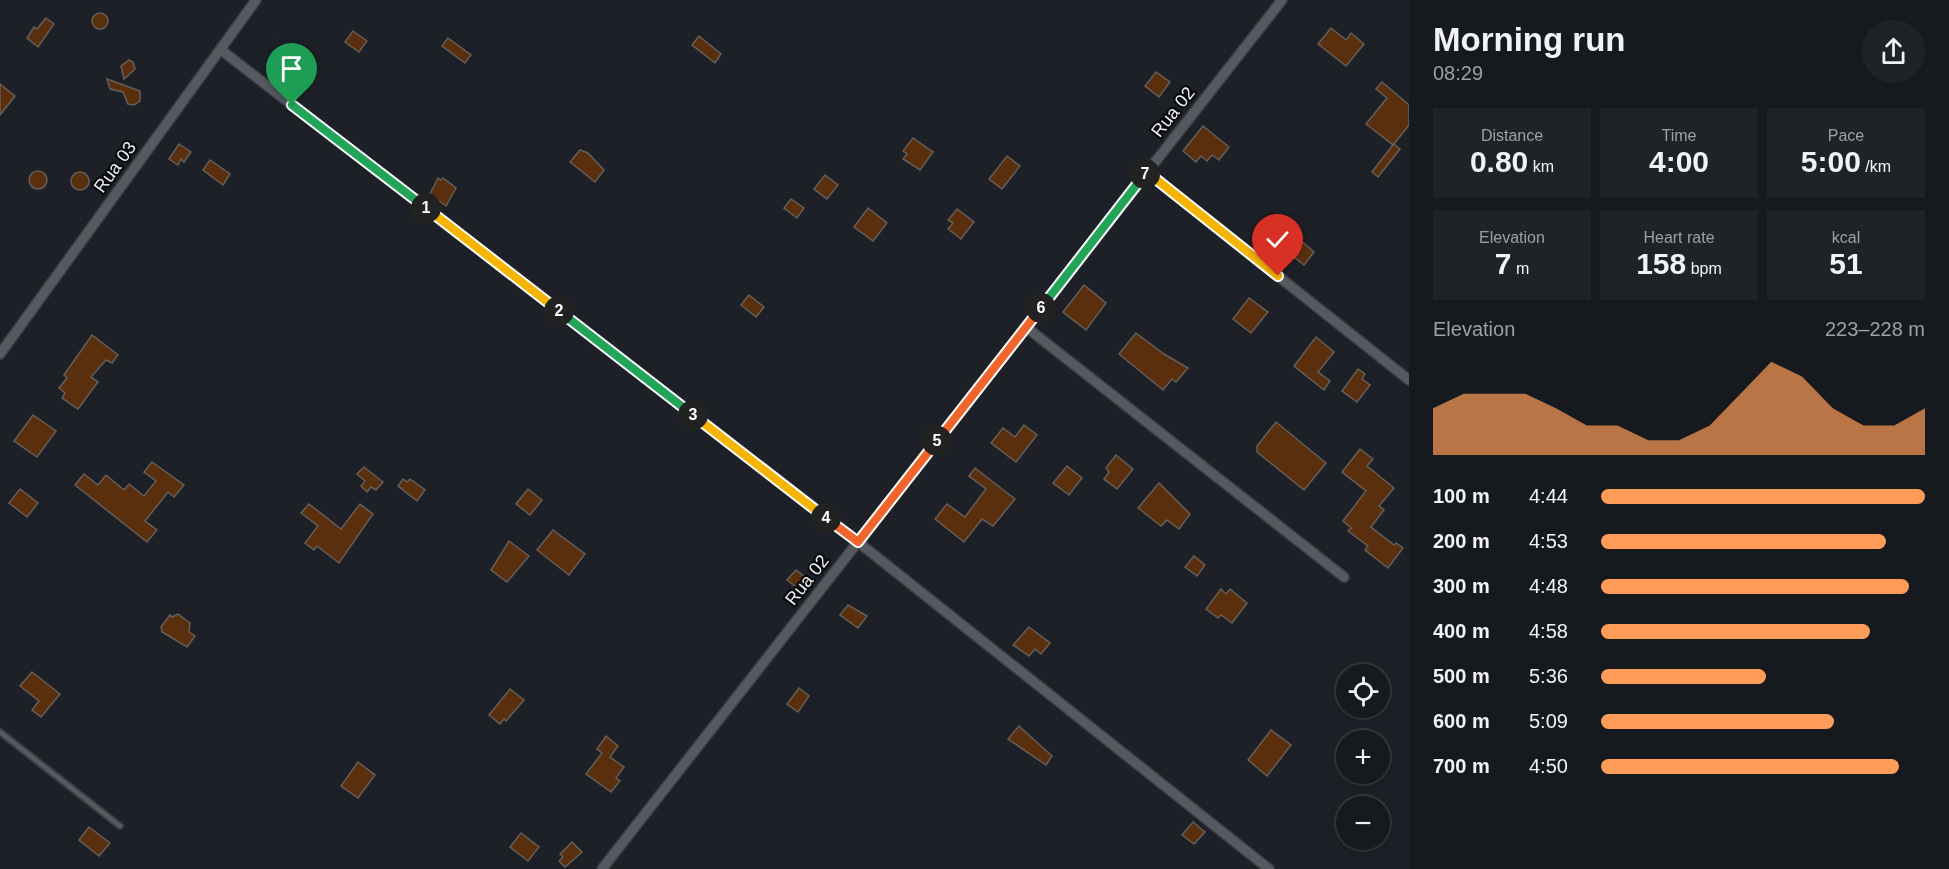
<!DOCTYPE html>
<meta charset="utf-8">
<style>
:root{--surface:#16191d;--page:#1f2226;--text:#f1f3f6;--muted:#9ea0a4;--line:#35383b;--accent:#fe9c58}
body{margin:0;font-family:Arial,sans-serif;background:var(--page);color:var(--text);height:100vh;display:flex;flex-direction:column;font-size:22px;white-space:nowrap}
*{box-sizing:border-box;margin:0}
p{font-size:20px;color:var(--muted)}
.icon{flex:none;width:33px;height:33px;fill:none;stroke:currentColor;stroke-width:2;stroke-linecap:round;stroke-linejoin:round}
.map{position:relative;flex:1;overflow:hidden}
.sheet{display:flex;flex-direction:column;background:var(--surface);width:540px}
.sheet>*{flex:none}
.fabs{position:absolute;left:1336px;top:664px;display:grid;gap:12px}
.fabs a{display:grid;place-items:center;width:54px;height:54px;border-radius:50%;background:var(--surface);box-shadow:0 3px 9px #0003,0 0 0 2px var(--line);font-size:30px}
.pin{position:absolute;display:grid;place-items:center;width:51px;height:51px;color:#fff;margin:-62px -26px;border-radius:50% 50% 50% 0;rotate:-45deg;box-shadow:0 0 6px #0007}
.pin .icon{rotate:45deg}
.km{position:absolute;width:30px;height:30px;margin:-15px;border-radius:50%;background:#222;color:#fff;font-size:16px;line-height:30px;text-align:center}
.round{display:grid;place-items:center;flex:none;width:63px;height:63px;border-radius:32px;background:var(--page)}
.summary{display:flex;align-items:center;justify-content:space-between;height:102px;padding:0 24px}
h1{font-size:33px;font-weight:700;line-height:45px}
.stats{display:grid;grid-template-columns:repeat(3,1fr);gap:9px;height:102px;padding:6px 24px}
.stats div{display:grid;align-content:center;border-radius:0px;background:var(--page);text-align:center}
.stats b{font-size:30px;font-weight:700}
.stats small{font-size:16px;font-weight:400}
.stats p{font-size:16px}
.chart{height:168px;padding:12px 24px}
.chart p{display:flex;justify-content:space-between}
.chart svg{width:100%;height:108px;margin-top:6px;fill:var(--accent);opacity:.7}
ul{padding:0 24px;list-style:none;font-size:20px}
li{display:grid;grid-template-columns:96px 72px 1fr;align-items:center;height:45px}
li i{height:15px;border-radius:8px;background:var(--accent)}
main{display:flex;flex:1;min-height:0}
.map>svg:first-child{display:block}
</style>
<main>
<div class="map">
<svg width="1409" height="869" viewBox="0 0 1409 869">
<rect width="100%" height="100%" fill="#1d2127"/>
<!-- building -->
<g fill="#5a2f0e" stroke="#655e59" stroke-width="1.5">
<circle cx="100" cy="21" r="8"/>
<polygon points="46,18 54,24 38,47 27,38 34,27 37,29"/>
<polygon points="1331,28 1346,40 1351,33 1364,44 1346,66 1318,44"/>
<polygon points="353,31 367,41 359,52 345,42"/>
<polygon points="699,36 721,54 715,63 692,45"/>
<polygon points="448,38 471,55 465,63 442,46"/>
<polygon points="129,60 133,62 135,69 124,79 121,66"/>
<polygon points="1156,72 1170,82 1159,97 1145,86"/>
<polygon points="107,79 140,91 140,101 134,105 128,104 123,92 110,89"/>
<polygon points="1382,82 1409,105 1409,125 1394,144 1400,149 1378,177 1372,172 1393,145 1366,124 1387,98 1376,89"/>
<polygon points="0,84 15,96 0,115"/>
<polygon points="1203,126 1229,147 1219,160 1212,155 1207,161 1201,156 1196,162 1183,151"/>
<polygon points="913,138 933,152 920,170 903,159 907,154 903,151"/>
<polygon points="179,144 191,152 184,162 181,159 178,165 169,159"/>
<polygon points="580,150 588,153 604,170 595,182 570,162"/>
<polygon points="1007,156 1020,166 1002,189 989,179"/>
<polygon points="210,160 230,174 223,185 203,170"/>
<circle cx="38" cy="180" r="9"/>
<circle cx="80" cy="181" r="9"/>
<polygon points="825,175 838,185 827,199 814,189"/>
<polygon points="438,178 441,180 443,178 456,188 446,206 430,194"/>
<polygon points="791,199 804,208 797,218 784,208"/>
<polygon points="868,208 887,223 873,241 854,227"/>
<polygon points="957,209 974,222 961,239 948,229 953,223 948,220"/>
<polygon points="1291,232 1314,252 1304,265 1290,254 1286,259 1276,252"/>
<polygon points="1084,285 1106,303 1086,330 1063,312"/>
<polygon points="749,295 764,307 756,317 741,305"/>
<polygon points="1249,298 1268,312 1251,333 1233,319"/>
<polygon points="1136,333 1164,354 1188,368 1176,382 1172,379 1163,390 1119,354"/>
<polygon points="92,335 118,355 112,363 106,360 91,377 98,382 78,409 62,398 65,393 59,388 67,378 64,375"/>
<polygon points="1316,337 1334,352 1318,372 1330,381 1324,390 1294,366"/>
<polygon points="1358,369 1365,374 1362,379 1370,385 1357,402 1342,391"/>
<polygon points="33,415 56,431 37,457 14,441"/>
<polygon points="1276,422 1326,463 1304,490 1257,452 1257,446"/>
<polygon points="1024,425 1037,435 1016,462 991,443 1003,428 1015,437"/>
<polygon points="1360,449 1373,459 1367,466 1394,488 1379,506 1384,510 1371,527 1394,545 1396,543 1403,548 1388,568 1365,550 1368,546 1348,531 1351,528 1343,521 1366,491 1342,472"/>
<polygon points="1116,455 1133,469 1117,489 1104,479 1109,472 1106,468"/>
<polygon points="152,462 184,485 174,497 168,492 145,521 157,530 147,542 75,485 84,474 98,485 106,475 124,490 129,484 144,496 156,481 144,472"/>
<polygon points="1067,466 1082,478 1069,495 1053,483"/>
<polygon points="364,467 383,482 376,490 371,487 367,492 361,486 365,481 357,474"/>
<polygon points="975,468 1015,499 993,526 982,519 964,542 935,519 947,504 965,517 986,489 969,476"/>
<polygon points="403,479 407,482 410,479 425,490 417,501 398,486"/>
<polygon points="1159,483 1190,514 1179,529 1167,520 1161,526 1138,508"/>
<polygon points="20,489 38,503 27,517 9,503"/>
<polygon points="528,489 542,500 530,515 516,504"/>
<polygon points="309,504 341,529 360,504 373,514 339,563 317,546 314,550 305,543 318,526 301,513"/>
<polygon points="553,530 585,554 569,575 537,550"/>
<polygon points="509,541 529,556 507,582 491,570"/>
<polygon points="1194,556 1205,565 1197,576 1185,567"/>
<polygon points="796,570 809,580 801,591 787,580"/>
<polygon points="1221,589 1226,594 1230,589 1247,603 1232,623 1221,615 1218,618 1206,609"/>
<polygon points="848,605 867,616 858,628 840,615"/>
<polygon points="178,614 190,623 189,632 195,636 187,647 162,632 161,627 170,615 172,617"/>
<polygon points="1029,627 1050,643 1041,654 1035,649 1029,656 1013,645"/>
<polygon points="32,672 60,694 41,717 32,710 39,701 20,686"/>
<polygon points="799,688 809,696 798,712 787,704"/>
<polygon points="510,689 524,700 506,721 504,719 500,724 489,715"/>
<polygon points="1019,726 1052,756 1046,765 1008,739"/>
<polygon points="1271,730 1291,745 1267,776 1248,760"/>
<polygon points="606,736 618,746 610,757 624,767 616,778 620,781 611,792 586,774 602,753 597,749"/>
<polygon points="358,762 375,775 358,798 341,786"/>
<polygon points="1193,822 1205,832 1194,844 1182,835"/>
<polygon points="89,827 110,843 99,856 79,840"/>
<polygon points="521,833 539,847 528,861 510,847"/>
<polygon points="572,842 582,852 565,867 559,861 563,857 560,854"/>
</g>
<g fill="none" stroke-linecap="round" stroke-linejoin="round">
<!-- service casing -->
<g stroke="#3a3d42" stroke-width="8">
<polyline id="service" points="0,732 120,826"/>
</g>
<!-- minor casing -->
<g stroke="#3a3d42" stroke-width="12">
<g id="minor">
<polyline points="221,50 858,542 1269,869"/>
<polyline points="1147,172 1409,380"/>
<polyline points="1026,327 1344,577"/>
<polyline points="0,354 256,0"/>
<polyline points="602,869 1282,0"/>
</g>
</g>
<!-- service -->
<use href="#service" stroke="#555960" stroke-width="4.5"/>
<!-- minor -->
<use href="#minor" stroke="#555960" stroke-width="9"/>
</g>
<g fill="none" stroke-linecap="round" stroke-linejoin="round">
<!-- split-1 casing -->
<g stroke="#fff" stroke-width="12">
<polyline id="split-1" points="292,105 426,208"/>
</g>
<!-- split-2 casing -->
<g stroke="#fff" stroke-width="12">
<polyline id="split-2" points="426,208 559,311"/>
</g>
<!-- split-3 casing -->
<g stroke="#fff" stroke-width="12">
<polyline id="split-3" points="559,311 693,415"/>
</g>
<!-- split-4 casing -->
<g stroke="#fff" stroke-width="12">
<polyline id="split-4" points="693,415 826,518"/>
</g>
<!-- split-5 casing -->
<g stroke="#fff" stroke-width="12">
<polyline id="split-5" points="826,518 858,542 937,441"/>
</g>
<!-- split-6 casing -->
<g stroke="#fff" stroke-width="12">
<polyline id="split-6" points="937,441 1041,308"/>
</g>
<!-- split-7 casing -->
<g stroke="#fff" stroke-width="12">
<polyline id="split-7" points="1041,308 1145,174"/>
</g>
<!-- split-8 casing -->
<g stroke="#fff" stroke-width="12">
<polyline id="split-8" points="1145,174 1147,172 1278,276"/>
</g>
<!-- split-1 -->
<use href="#split-1" stroke="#22a559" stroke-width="8"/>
<!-- split-2 -->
<use href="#split-2" stroke="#f5b400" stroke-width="8"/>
<!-- split-3 -->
<use href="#split-3" stroke="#22a559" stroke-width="8"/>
<!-- split-4 -->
<use href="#split-4" stroke="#f5b400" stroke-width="8"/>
<!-- split-5 -->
<use href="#split-5" stroke="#f0652b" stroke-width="8"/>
<!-- split-6 -->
<use href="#split-6" stroke="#f0652b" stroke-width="8"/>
<!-- split-7 -->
<use href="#split-7" stroke="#22a559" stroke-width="8"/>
<!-- split-8 -->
<use href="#split-8" stroke="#f5b400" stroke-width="8"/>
</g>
<g text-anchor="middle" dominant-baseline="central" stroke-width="4.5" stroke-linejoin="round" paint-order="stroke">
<!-- street labels -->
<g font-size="18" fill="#edf0f4" stroke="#090b0d">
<text transform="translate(1173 112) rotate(-52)">Rua 02</text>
<text transform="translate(115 167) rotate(-54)">Rua 03</text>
<text transform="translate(807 580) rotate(-52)">Rua 02</text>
</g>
</g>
</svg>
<div class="fabs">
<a><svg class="icon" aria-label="locate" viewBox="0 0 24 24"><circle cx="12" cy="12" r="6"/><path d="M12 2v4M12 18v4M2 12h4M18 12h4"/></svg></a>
<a>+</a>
<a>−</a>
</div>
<div class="pin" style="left:292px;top:105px;background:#1e9e55"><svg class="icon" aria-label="arrive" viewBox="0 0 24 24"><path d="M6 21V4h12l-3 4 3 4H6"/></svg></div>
<div class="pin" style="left:1278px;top:276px;background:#d93025"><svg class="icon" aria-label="check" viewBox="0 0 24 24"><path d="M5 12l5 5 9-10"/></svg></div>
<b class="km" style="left:426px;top:208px">1</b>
<b class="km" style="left:559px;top:311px">2</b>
<b class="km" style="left:693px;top:415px">3</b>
<b class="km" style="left:826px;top:518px">4</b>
<b class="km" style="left:937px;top:441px">5</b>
<b class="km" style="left:1041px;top:308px">6</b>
<b class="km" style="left:1145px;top:174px">7</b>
</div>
<section class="sheet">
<div class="summary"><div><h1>Morning run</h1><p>08:29</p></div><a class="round"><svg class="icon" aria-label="share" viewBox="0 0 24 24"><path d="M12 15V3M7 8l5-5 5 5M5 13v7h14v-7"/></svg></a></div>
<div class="stats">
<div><p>Distance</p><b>0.80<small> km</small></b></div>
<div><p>Time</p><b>4:00</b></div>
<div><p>Pace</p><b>5:00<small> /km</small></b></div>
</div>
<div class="stats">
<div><p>Elevation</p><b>7<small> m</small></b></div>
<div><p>Heart rate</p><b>158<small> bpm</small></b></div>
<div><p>kcal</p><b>51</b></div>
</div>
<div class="chart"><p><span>Elevation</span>223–228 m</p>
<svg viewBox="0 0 160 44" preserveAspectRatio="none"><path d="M0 44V25L10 19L20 19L30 19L40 25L50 32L60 32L70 38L80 38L90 32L100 19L110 6L120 12L130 25L140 32L150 32L160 25V44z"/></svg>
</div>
<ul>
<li><b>100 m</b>4:44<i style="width:100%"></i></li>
<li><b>200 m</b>4:53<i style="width:88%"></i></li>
<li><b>300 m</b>4:48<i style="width:95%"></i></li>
<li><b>400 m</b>4:58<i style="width:83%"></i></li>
<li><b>500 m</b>5:36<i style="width:51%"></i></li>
<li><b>600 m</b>5:09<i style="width:72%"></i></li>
<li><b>700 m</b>4:50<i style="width:92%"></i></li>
</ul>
</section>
</main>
